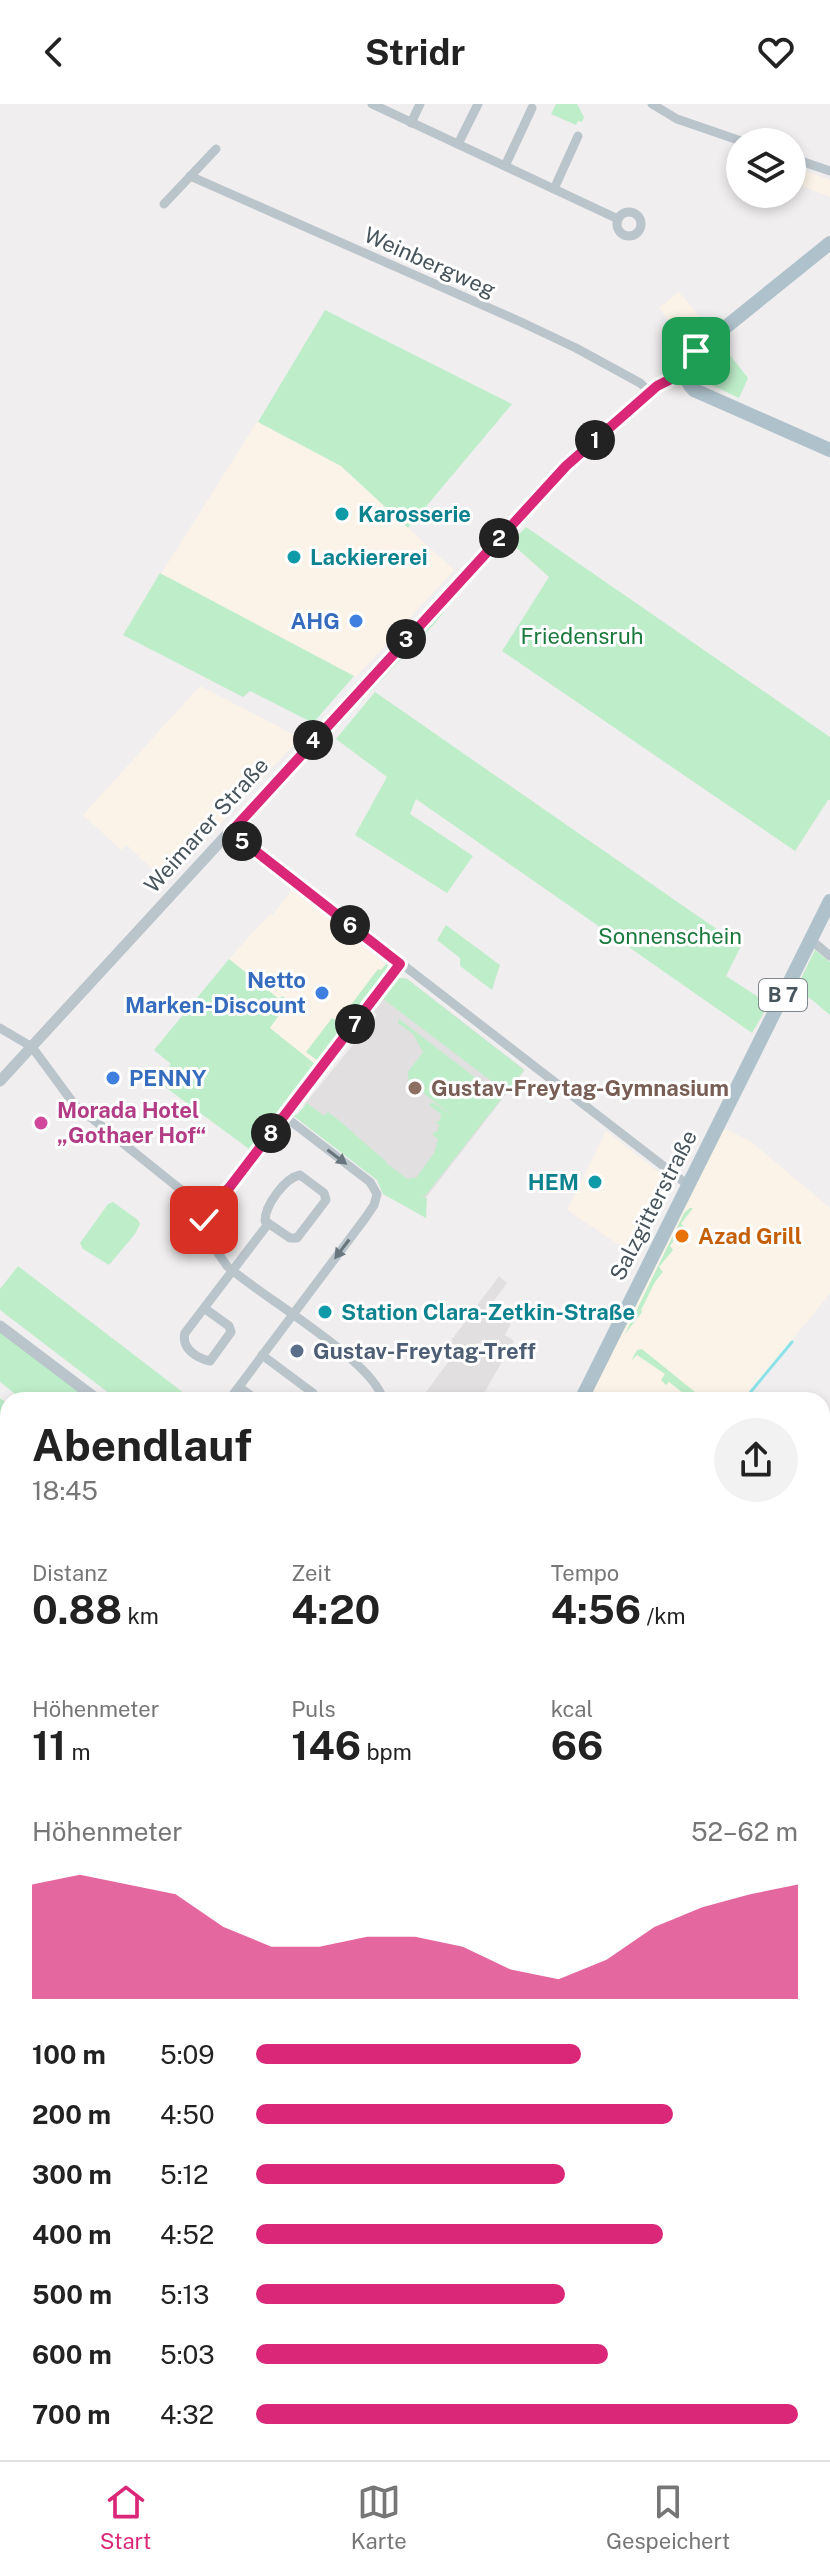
<!DOCTYPE html>
<html lang="de">
<meta charset="utf-8">
<style>
:root{--surface:#fff;--page:#f2f2f2;--text:#222;--muted:#767676;--line:#e0e0e0;--accent:#db2777}
body{margin:0;font-family:"Public Sans",sans-serif;background:var(--page);color:var(--text);height:100vh;display:flex;flex-direction:column;font-size:30px;white-space:nowrap}
*{box-sizing:border-box;margin:0}
p{font-size:26px;color:var(--muted)}
.icon{flex:none;width:44px;height:44px;fill:none;stroke:currentColor;stroke-width:2;stroke-linecap:round;stroke-linejoin:round}
.map{position:relative;flex:1;overflow:hidden}
.side{position:absolute;left:0px;top:1288px;width:830px;height:1068px;display:flex;flex-direction:column;background:var(--surface);border-radius:24px 24px 0 0;box-shadow:0 4px 12px #0003}
.side>*{flex:none}
.buttons{position:absolute;left:726px;top:24px;display:grid;gap:16px}
.buttons a{display:grid;place-items:center;width:80px;height:80px;border-radius:50%;background:var(--surface);box-shadow:0 4px 12px #0003;font-size:40px}
.pin{position:absolute;display:grid;place-items:center;width:68px;height:68px;color:#fff;margin:-34px;border-radius:16px;box-shadow:0 4px 12px #0006}
.km{position:absolute;width:40px;height:40px;margin:-20px;border-radius:50%;background:#222;color:#fff;font-size:22px;line-height:40px;text-align:center}
.round{display:grid;place-items:center;flex:none;width:84px;height:84px;border-radius:42px;background:var(--page)}
.overview{display:flex;align-items:center;justify-content:space-between;height:136px;padding:0 32px}
h1{font-size:44px;font-weight:700;line-height:60px}
.stats{display:grid;grid-template-columns:repeat(3,1fr);gap:12px;height:136px;padding:8px 32px}
.stats div{display:grid;align-content:center}
.stats b{font-size:40px;font-weight:700}
.stats small{font-size:22px;font-weight:400}
.stats p{font-size:22px}
.chart{height:224px;padding:16px 32px}
.chart p{display:flex;justify-content:space-between}
.chart svg{width:100%;height:144px;margin-top:8px;fill:var(--accent);opacity:.7}
ul{padding:0 32px;list-style:none;font-size:26px}
li{display:grid;grid-template-columns:128px 96px 1fr;align-items:center;height:60px}
li i{height:20px;border-radius:10px;background:var(--accent)}
header{display:flex;justify-content:space-between;align-items:center;height:104px;padding:0 32px;background:var(--surface);font-size:36px;font-weight:700}
.menu{display:flex;justify-content:space-around;align-items:center;height:112px;border-top:2px solid var(--line);background:var(--surface);font-size:22px;color:var(--muted)}
.menu a{display:grid;justify-items:center;gap:4px}
.menu .current{color:var(--accent)}
.map>svg:first-child{display:block}
</style>
<header><svg class="icon" aria-label="back" viewBox="0 0 24 24"><path d="M15 5l-7 7 7 7"/></svg>Stridr<svg class="icon" aria-label="heart" viewBox="0 0 24 24"><path d="M12 20l-8-8c-3-5 5-10 8-4 3-6 11-1 8 4z"/></svg></header>
<div class="map">
<svg width="830" height="2356" viewBox="0 0 830 2356">
<defs>
<pattern id="forest-crowns" width="20" height="18" patternUnits="userSpaceOnUse" patternTransform="scale(2)"><rect width="20" height="18" fill="#beedca"/><path d="M2 6a3 3 0 1 1 6 0M12 15a3 3 0 1 1 6 0" fill="none" stroke="#a5cdb0"/></pattern>
</defs>
<rect width="100%" height="100%" fill="#f1eeef"/>
<!-- commercial -->
<g fill="#fbf3e8">
<polygon points="792,62 830,76 830,93 792,78"/>
<polygon points="679,188 709,224 688,240 659,204"/>
<polygon points="257,318 341,362 454,466 356,573 161,470"/>
<polygon points="200,582 300,634 166,778 127,741 121,746 83,711"/>
<polygon points="292,786 390,863 340,933 311,964 259,921 279,895 229,855 270,810 273,811"/>
<polygon points="723,1024 750,1037 830,1104 830,1189 744,1296 591,1296 588,1294"/>
<polygon points="606,1027 665,1073 672,1083 639,1154 567,1106"/>
<polygon points="220,2348 293,2348 296,2356 213,2356"/>
</g>
<!-- education -->
<g fill="#e2dfe0">
<polygon points="396,874 406,874 525,966 425,1095 304,1001 377,911 371,905"/>
<polygon points="499,1172 507,1179 490,1202 511,1219 505,1231 514,1237 480,1296 420,1296 458,1245 450,1238"/>
</g>
<!-- green -->
<g fill="#beedca">
<polygon points="556,0 577,0 584,13 582,18 578,17 576,21 551,10"/>
<polygon points="325,206 512,300 408,424 341,362 258,318"/>
<polygon points="722,241 748,274 739,294 703,277 698,270 704,257"/>
<polygon points="526,423 830,633 830,696 828,696 795,747 502,547 549,473 511,439"/>
<polygon points="160,469 354,572 313,619 250,587 243,593 123,531"/>
<polygon points="441,506 444,508 435,519 357,602 357,598"/>
<polygon points="375,588 741,842 726,872 769,900 752,929 416,695 410,710 473,752 447,789 355,731 387,673 336,635"/>
<polygon points="446,821 500,861 492,886 460,862 460,854 437,836"/>
<polygon points="815,846 830,858 830,911 811,895 795,887"/>
<polygon points="229,855 279,895 282,892 287,895 282,901 284,904 270,924 315,960 312,964 304,958 311,964 249,1045 157,977 171,960 154,946"/>
<polygon points="387,859 390,867 340,933 318,957 306,948 332,914 338,918 378,865 381,866"/>
<polygon points="401,874 407,875 524,966 507,989 382,894 395,877"/>
<path d="M399 915 502 994 425 1092 420 1090 427 1095 426 1114 383 1090 377 1076 291 1010 292 1007 297 1011 307 999 324 1012 328 1008C350 1024 364 1040 386 1057V1059L409 1076 410 1074H416L434 1049 438 1035 432 1030 438 1026 439 1020 435 1019 440 1016 441 1010 429 1001 432 998 452 1011 414 982 409 985 408 968 423 948 413 930 398 919Z"/>
<polygon points="113,1098 138,1116 140,1120 135,1130 109,1161 83,1145 80,1139 108,1100"/>
<path d="M690 1104H693L681 1120 684 1122 670 1142 673 1146 659 1163 663 1168C652 1179 649 1192 641 1206L642 1208 625 1230 684 1109Z"/>
<polygon points="18,1162 193,1296 118,1296 0,1206 0,1185"/>
<polygon points="0,1227 90,1296 23,1296 0,1278"/>
<polygon points="642,1245 695,1288 692,1296 669,1278 666,1281 661,1276 665,1270 637,1251 631,1257 637,1246"/>
<polygon points="0,1294 8,1300 8,1423 0,1417"/>
<polygon points="0,1430 8,1436 8,1593 0,1601"/>
<polygon points="822,1469 830,1479 830,1625 822,1614"/>
<polygon points="822,1793 830,1804 830,1861 822,1868"/>
<polygon points="338,2348 438,2348 433,2356 342,2356"/>
<polygon points="510,2348 582,2348 577,2356 505,2356"/>
</g>
<!-- forest -->
<polygon fill="url(#forest-crowns)" points="830,1932 830,2356 780,2356 781,2348 822,2348 822,1941"/>
<g fill="none" stroke-linecap="round" stroke-linejoin="round">
<!-- stream -->
<polyline stroke="#8ce2e9" stroke-width="3" points="744,1296 792,1238"/>
<!-- river -->
<g stroke="#8ce2e9" stroke-width="16">
<polyline points="0,2221 8,2231"/>
<polyline points="116,2348 124,2356"/>
</g>
<!-- minor -->
<g stroke="#bac5cb" stroke-width="9">
<polyline points="372,0 618,115"/>
<polyline points="652,0 677,15 744,38"/>
<polyline points="411,19 420,0"/>
<polyline points="458,40 478,0"/>
<polyline points="792,54 830,67"/>
<polyline points="505,62 532,4"/>
<polyline points="190,72 521,218 576,244 640,279 650,288"/>
<polyline points="554,85 578,32"/>
<polyline points="164,100 216,45"/>
<circle cx="629" cy="120" r="12"/>
<polyline points="231,728 688,1081"/>
<polyline points="811,836 830,852"/>
<path d="M0 924 32 943 74 1000 185 1089 201 1109 216 1146 227 1162C262 1193 374 1257 383 1296"/>
<path d="M300 1071 324 1089 326 1096 297 1134H290L265 1117C265 1101 285 1074 300 1071Z"/>
<polyline points="201,1109 229,1084 400,860"/>
<path d="M204 1204 229 1222 231 1228 210 1257C196 1254 181 1244 185 1229L268 1120"/>
<polyline points="262,1251 313,1289 316,1296"/>
<polyline points="239,1283 257,1296"/>
<polyline points="229,1296 366,1113 374,1101 377,1090 370,1078 284,1012"/>
<polyline points="0,1611 8,1603"/>
<polyline points="0,1761 8,1753"/>
<polyline points="0,1776 8,1784"/>
<polyline points="0,1816 8,1804"/>
<polyline points="300,2348 303,2356"/>
<polyline points="500,2356 505,2348"/>
</g>
<!-- tertiary -->
<g stroke="#bac5cb" stroke-width="11">
<polyline points="0,977 566,362 657,282 685,268"/>
<polyline points="0,1222 98,1296"/>
<polyline points="4,2356 8,2342"/>
<polyline points="10,2356 24,2348"/>
</g>
<!-- secondary -->
<g stroke="#bbc8d0" stroke-width="12">
<polyline points="0,2269 8,2267"/>
<polyline points="0,2282 8,2288"/>
<polyline points="0,2304 8,2310"/>
</g>
<!-- primary -->
<g stroke="#afc2cc" stroke-width="14">
<path d="M830 139 696 247C684 260 681 273 694 286L830 346"/>
<polyline points="581,1296 830,797"/>
<polyline points="0,1980 8,1987"/>
<polyline points="55,2348 64,2356"/>
<polyline points="80,2348 89,2356"/>
</g>
<!-- rail casing -->
<g stroke="#b1b5b9" stroke-width="6">
<g id="rail">
<polyline points="0,1424 8,1430"/>
<polyline points="822,1904 830,1896"/>
<polyline points="468,2356 473,2348"/>
</g>
</g>
<!-- rail -->
<use href="#rail" stroke="#fff" stroke-width="3" stroke-dasharray="9" stroke-linecap="butt"/>
</g>
<!-- one-way arrows -->
<defs><path id="oneway-solid" d="M-6-.8H1V-3.2L6.5 0L1 3.2V.8H-6Z" transform="scale(2)"/></defs>
<g fill="#6a767d">
<use href="#oneway-solid" transform="translate(337 1053) rotate(37)"/>
<use href="#oneway-solid" transform="translate(342 1145) rotate(127)"/>
</g>
<g fill="none" stroke-linecap="round" stroke-linejoin="round">
<!-- route casing -->
<g stroke="#fff" stroke-width="16">
<polyline id="route" points="204,1116 201,1109 229,1084 400,860 231,728 566,362 657,282 685,268 688,257 696,247"/>
</g>
<!-- route -->
<use href="#route" stroke="#db2777" stroke-width="10"/>
</g>
<!-- markers -->
<g fill="#0f9aa8" stroke="#fff" stroke-width="3">
<circle cx="342" cy="410" r="8"/>
<circle cx="294" cy="453" r="8"/>
<circle cx="595" cy="1078" r="8"/>
<circle cx="325" cy="1208" r="8"/>
</g>
<g fill="#3f7fe0" stroke="#fff" stroke-width="3">
<circle cx="356" cy="517" r="8"/>
<circle cx="322" cy="889" r="8"/>
<circle cx="113" cy="974" r="8"/>
</g>
<circle fill="#8d6e63" stroke="#fff" stroke-width="3" cx="415" cy="984" r="8"/>
<circle fill="#d1479c" stroke="#fff" stroke-width="3" cx="41" cy="1019" r="8"/>
<circle fill="#e8710a" stroke="#fff" stroke-width="3" cx="682" cy="1132" r="8"/>
<circle fill="#5c6f8a" stroke="#fff" stroke-width="3" cx="297" cy="1247" r="8"/>
<g text-anchor="middle" dominant-baseline="central" stroke-width="6" stroke-linejoin="round" paint-order="stroke">
<!-- shield labels -->
<rect fill="#fff" stroke="#7e878c" stroke-width="2" x="759" y="875" width="48" height="32" rx="6"/>
<g font-size="20" font-weight="bold" fill="#47545b">
<text x="783" y="891">B 7</text>
</g>
<!-- street labels -->
<g font-size="22" fill="#47545b" stroke="#fff">
<text transform="translate(430 158) rotate(24)">Weinbergweg</text>
<text transform="translate(206 721) rotate(-48)">Weimarer Straße</text>
<text transform="translate(653 1101) rotate(-63)">Salzgitterstraße</text>
</g>
<!-- culture labels -->
<g font-size="22" font-weight="bold" fill="#0d838f" stroke="#fff" text-anchor="start">
<text x="358" y="410">Karosserie</text>
<text x="310" y="453">Lackiererei</text>
<text x="579" y="1078" text-anchor="end">HEM</text>
<text x="341" y="1208">Station Clara-Zetkin-Straße</text>
</g>
<!-- shop labels -->
<g font-size="22" font-weight="bold" fill="#366cbe" stroke="#fff" text-anchor="end">
<text x="340" y="517">AHG</text>
<text x="306" y="876">Netto<tspan x="306" dy="25">Marken-Discount</tspan></text>
<text x="129" y="974" text-anchor="start">PENNY</text>
</g>
<!-- park labels -->
<g font-size="22" fill="#1a7a3d" stroke="#fff">
<text x="582" y="532">Friedensruh</text>
<text x="670" y="832">Sonnenschein</text>
</g>
<!-- education labels -->
<g font-size="22" font-weight="bold" fill="#785e54" stroke="#fff" text-anchor="start">
<text x="431" y="984">Gustav-Freytag-Gymnasium</text>
</g>
<!-- hotel labels -->
<g font-size="22" font-weight="bold" fill="#b23c85" stroke="#fff" text-anchor="start">
<text x="57" y="1006">Morada Hotel<tspan x="57" dy="25">„Gothaer Hof“</tspan></text>
</g>
<!-- food labels -->
<g font-size="22" font-weight="bold" fill="#c56008" stroke="#fff" text-anchor="start">
<text x="698" y="1132">Azad Grill</text>
</g>
<!-- service labels -->
<g font-size="22" font-weight="bold" fill="#4e5e75" stroke="#fff" text-anchor="start">
<text x="313" y="1247">Gustav-Freytag-Treff</text>
</g>
</g>
</svg>
<div class="buttons">
<a><svg class="icon" aria-label="layers" viewBox="0 0 24 24"><path d="M12 4l9 5-9 5-9-5zM3 14l9 5 9-5"/></svg></a>
</div>
<div class="pin" style="left:696px;top:247px;background:#1e9e55"><svg class="icon" aria-label="arrive" viewBox="0 0 24 24"><path d="M6 21V4h12l-3 4 3 4H6"/></svg></div>
<div class="pin" style="left:204px;top:1116px;background:#d93025"><svg class="icon" aria-label="check" viewBox="0 0 24 24"><path d="M5 12l5 5 9-10"/></svg></div>
<b class="km" style="left:595px;top:336px">1</b>
<b class="km" style="left:499px;top:434px">2</b>
<b class="km" style="left:406px;top:535px">3</b>
<b class="km" style="left:313px;top:636px">4</b>
<b class="km" style="left:242px;top:737px">5</b>
<b class="km" style="left:350px;top:821px">6</b>
<b class="km" style="left:355px;top:920px">7</b>
<b class="km" style="left:271px;top:1029px">8</b>
<section class="side">
<div class="overview"><div><h1>Abendlauf</h1><p>18:45</p></div><a class="round"><svg class="icon" aria-label="share" viewBox="0 0 24 24"><path d="M12 15V3M7 8l5-5 5 5M5 13v7h14v-7"/></svg></a></div>
<div class="stats">
<div><p>Distanz</p><b>0.88<small> km</small></b></div>
<div><p>Zeit</p><b>4:20</b></div>
<div><p>Tempo</p><b>4:56<small> /km</small></b></div>
</div>
<div class="stats">
<div><p>Höhenmeter</p><b>11<small> m</small></b></div>
<div><p>Puls</p><b>146<small> bpm</small></b></div>
<div><p>kcal</p><b>66</b></div>
</div>
<div class="chart"><p><span>Höhenmeter</span>52–62 m</p>
<svg viewBox="0 0 160 44" preserveAspectRatio="none"><path d="M0 44V9L10 6L20 9L30 12L40 22L50 28L60 28L70 25L80 25L90 28L100 35L110 38L120 32L130 22L140 16L150 12L160 9V44z"/></svg>
</div>
<ul>
<li><b>100 m</b>5:09<i style="width:60%"></i></li>
<li><b>200 m</b>4:50<i style="width:77%"></i></li>
<li><b>300 m</b>5:12<i style="width:57%"></i></li>
<li><b>400 m</b>4:52<i style="width:75%"></i></li>
<li><b>500 m</b>5:13<i style="width:57%"></i></li>
<li><b>600 m</b>5:03<i style="width:65%"></i></li>
<li><b>700 m</b>4:32<i style="width:100%"></i></li>
</ul>
</section>
</div>
<nav class="menu">
<a class="current"><svg class="icon" aria-label="home" viewBox="0 0 24 24"><path d="M3 11l9-7 9 7M6 9v11h12V9"/></svg>Start</a>
<a><svg class="icon" aria-label="map" viewBox="0 0 24 24"><path d="M3 6l6-2 6 2 6-2v14l-6 2-6-2-6 2zM9 4v14M15 6v14"/></svg>Karte</a>
<a><svg class="icon" aria-label="saved" viewBox="0 0 24 24"><path d="M7 4h10v16l-5-4-5 4z"/></svg>Gespeichert</a>
</nav>
